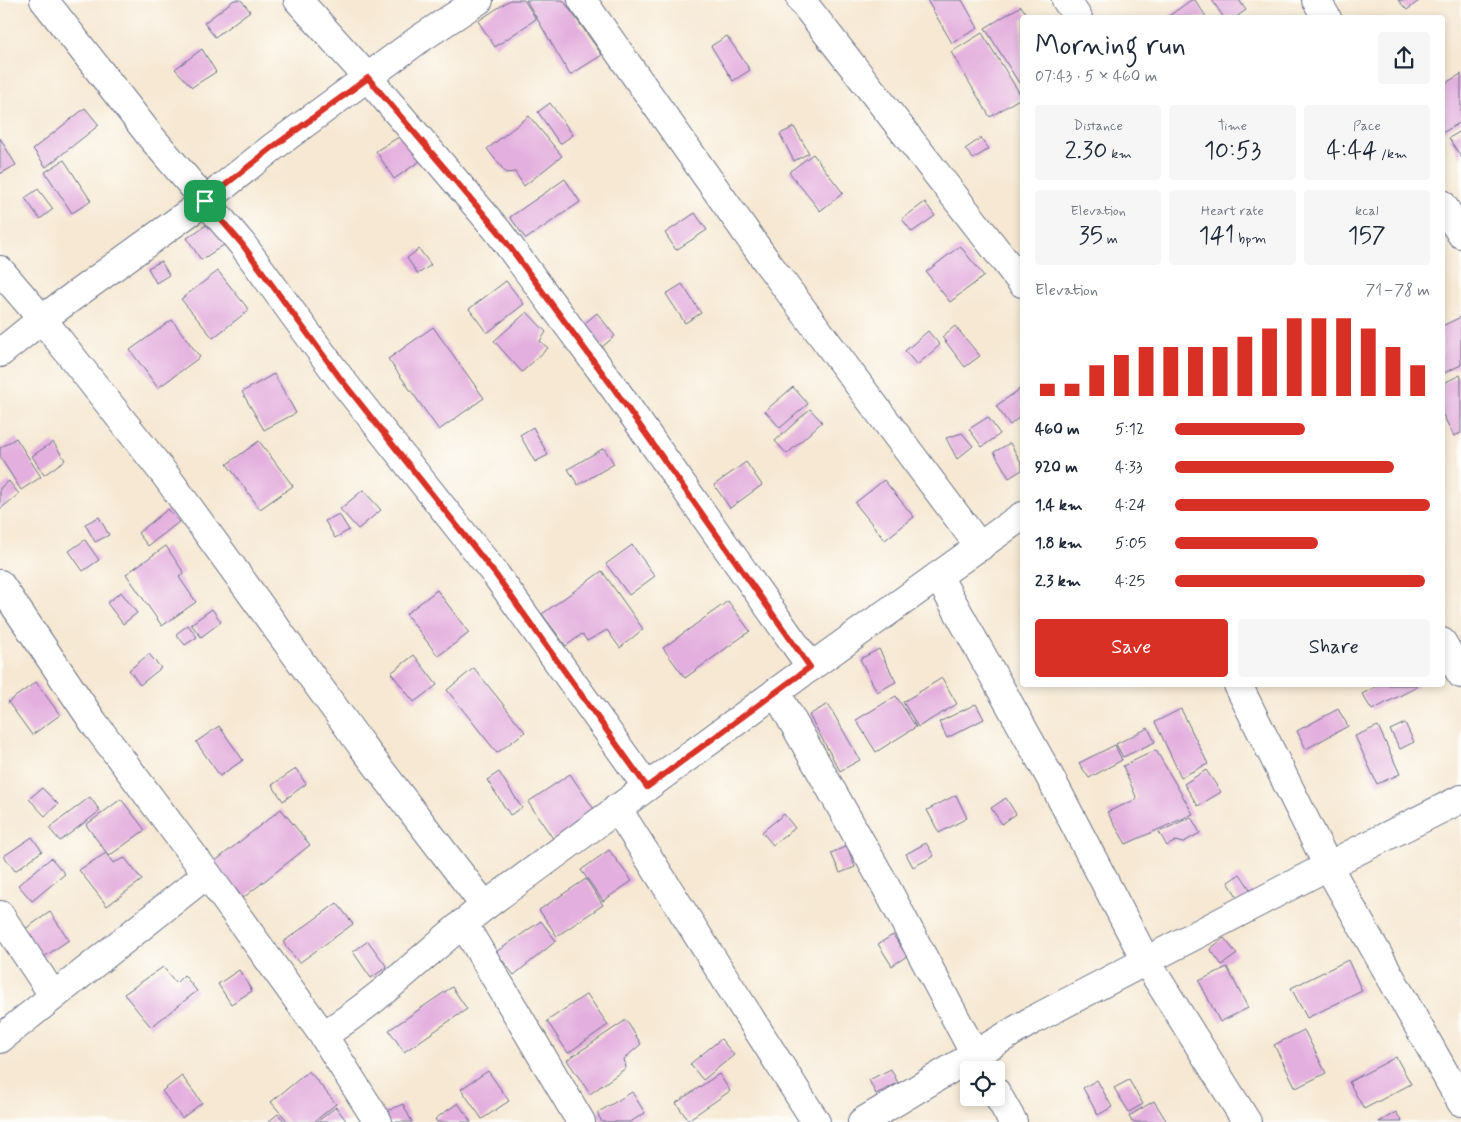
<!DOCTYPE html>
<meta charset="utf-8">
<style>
:root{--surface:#fff;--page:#f6f6f7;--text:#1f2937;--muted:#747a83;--accent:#d93025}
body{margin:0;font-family:Mynerve,sans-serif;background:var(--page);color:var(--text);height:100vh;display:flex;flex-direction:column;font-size:19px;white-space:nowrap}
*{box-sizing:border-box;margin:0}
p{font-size:16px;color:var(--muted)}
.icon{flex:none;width:28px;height:28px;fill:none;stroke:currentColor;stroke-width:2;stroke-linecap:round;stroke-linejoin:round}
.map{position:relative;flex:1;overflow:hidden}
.panel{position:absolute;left:1020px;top:15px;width:425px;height:672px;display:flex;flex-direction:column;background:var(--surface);border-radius:5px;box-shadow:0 2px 8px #0003}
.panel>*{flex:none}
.buttons{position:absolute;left:960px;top:1061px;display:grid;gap:10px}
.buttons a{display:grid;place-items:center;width:45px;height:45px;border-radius:5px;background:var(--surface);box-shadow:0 2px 8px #0003;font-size:25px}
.pin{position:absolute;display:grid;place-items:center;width:42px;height:42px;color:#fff;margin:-21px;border-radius:10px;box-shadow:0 2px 8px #0006}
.round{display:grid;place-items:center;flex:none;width:52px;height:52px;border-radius:5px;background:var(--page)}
.head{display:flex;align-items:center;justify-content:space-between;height:85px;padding:0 15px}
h1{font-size:28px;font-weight:600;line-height:38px}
.metrics{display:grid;grid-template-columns:repeat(3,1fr);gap:8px;height:85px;padding:5px 15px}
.metrics div{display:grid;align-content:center;border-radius:5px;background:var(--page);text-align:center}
.metrics b{font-size:25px;font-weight:600}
.metrics small{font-size:14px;font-weight:400}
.metrics p{font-size:14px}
.chart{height:140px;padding:10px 15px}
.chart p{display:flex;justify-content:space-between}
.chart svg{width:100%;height:90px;margin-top:5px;stroke:var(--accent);stroke-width:6}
.button{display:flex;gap:10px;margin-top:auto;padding:10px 15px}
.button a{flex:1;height:58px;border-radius:5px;background:var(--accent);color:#fff;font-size:20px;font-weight:600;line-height:58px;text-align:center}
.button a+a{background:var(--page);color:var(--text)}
ul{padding:0 15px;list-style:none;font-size:16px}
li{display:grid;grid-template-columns:80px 60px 1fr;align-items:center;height:38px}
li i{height:12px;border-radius:6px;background:var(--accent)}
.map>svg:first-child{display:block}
</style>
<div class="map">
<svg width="1461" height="1122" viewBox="0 0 1461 1122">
<rect width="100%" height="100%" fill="#fdfcf7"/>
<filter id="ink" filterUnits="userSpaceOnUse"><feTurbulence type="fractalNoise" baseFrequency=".02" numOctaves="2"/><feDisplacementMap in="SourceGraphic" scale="10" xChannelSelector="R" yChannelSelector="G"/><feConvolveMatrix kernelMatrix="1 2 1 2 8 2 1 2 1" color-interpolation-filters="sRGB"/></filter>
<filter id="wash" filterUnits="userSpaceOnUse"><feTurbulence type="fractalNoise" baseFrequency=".0096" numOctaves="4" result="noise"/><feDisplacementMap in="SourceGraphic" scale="20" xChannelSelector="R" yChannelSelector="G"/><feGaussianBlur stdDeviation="1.12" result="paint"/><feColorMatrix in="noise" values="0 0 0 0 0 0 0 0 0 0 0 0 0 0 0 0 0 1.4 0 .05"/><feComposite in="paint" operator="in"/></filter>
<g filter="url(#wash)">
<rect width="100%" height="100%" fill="#f6e8d3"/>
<g id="blocks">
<!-- building -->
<g fill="#e3afde">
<polygon points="234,0 241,0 250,11 215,37 204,23"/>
<polygon points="510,0 524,0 536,19 495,47 478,21"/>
<polygon points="526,0 563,0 602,55 570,75"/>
<polygon points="927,0 962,0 978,28 952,43"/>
<polygon points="1191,0 1195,0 1207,18 1166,18"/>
<polygon points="1212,0 1239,0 1246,10 1235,18 1224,18"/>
<polygon points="1398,0 1420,0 1407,10"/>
<polygon points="1021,6 1029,18 1022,18 1022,88 985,28"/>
<polygon points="982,33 1022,97 990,117 951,52"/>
<polygon points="727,36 750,70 733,81 711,46"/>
<polygon points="202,49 216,72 192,87 175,69"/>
<polygon points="1461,74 1461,122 1442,133 1442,85"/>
<polygon points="550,103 573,135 560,144 538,112"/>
<polygon points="85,108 99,125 46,167 33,149"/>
<polygon points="529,116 562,156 524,186 515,172 506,173 487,149"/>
<polygon points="794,127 809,153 794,161 780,134"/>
<polygon points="1461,131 1461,157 1449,138"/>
<polygon points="402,135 420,161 394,179 376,151"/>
<polygon points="0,138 16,165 0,174"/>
<polygon points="981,138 989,149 973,159 965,149"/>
<polygon points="813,154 843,193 820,211 789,172"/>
<polygon points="64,160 91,201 72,213 45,172"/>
<polygon points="565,179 580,202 526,239 510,217"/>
<polygon points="38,189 53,209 40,219 25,198"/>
<polygon points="925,202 935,216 912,232 902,219"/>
<polygon points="695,213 707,230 676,250 665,233"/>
<polygon points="215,219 230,241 201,260 187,238"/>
<polygon points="960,246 984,276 950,302 926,272"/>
<polygon points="419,249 431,265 418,274 407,258"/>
<polygon points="161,261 169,275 156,283 148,268"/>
<polygon points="218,271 249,310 213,338 181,299"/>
<polygon points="506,281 524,304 487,333 469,309"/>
<polygon points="682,284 701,313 685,323 666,294"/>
<polygon points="527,312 546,332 540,341 548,348 522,372 494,341"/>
<polygon points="597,313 615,336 602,347 584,324"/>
<polygon points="1461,317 1461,365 1442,374 1442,326"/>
<polygon points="172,320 200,357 158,388 130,350"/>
<polygon points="955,326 980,356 965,367 942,337"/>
<polygon points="433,327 484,398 439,430 388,359"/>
<polygon points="928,331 940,345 917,365 905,351"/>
<polygon points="274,374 296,413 264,430 242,392"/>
<polygon points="1460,375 1461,377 1461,433 1454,436 1442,413 1442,384"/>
<polygon points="793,387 808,404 780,428 765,411"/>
<polygon points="1020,389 1022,392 1022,415 1010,425 996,406"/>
<polygon points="810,409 822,422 787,454 775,441"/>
<polygon points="988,417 1000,434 982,447 969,429"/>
<polygon points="533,427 548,455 535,462 520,435"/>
<polygon points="962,433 973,446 957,459 946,438"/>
<polygon points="16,438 41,477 21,490 0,457 0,448"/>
<polygon points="259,441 293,486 260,509 227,464"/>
<polygon points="53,442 65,460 44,475 32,456"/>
<polygon points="1010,443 1022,464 1022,470 1009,478 994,452"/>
<polygon points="604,448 614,464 578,485 568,469"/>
<polygon points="746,462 762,485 730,508 714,485"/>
<polygon points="884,480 914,517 885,540 855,503"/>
<polygon points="9,481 19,494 0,509 0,488"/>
<polygon points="363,490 381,510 358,529 340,509"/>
<polygon points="168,509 179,522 148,546 138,533"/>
<polygon points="339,514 349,530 335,538 325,521"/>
<polygon points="99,517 109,535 95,542 85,524"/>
<polygon points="85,540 99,560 83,571 69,551"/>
<polygon points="632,545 655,576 629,595 606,564"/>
<polygon points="166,546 184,573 179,577 196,602 162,626 126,574"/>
<polygon points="602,571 643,629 620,648 607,630 587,641 582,634 566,646 542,614"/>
<polygon points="437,590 469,633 438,656 406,614"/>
<polygon points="121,592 137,613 123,624 107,603"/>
<polygon points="728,601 750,631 685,678 663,648"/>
<polygon points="212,609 221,622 201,637 191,624"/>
<polygon points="188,625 197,637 185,645 176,634"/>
<polygon points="879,649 896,682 877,692 860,659"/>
<polygon points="149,654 161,668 140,685 129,670"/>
<polygon points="414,655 437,685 414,702 391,673"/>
<polygon points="474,668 525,732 497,753 447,690"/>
<polygon points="942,678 957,704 918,727 903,702"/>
<polygon points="36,682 60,715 32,735 8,702"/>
<polygon points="1379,685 1416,685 1417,687 1372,710 1362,694"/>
<polygon points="896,696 916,727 876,752 856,720"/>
<polygon points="828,704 860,760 840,771 809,715"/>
<polygon points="976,704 984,719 947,738 939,722"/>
<polygon points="1181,709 1208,764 1181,777 1155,722"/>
<polygon points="1338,709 1348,726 1306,749 1297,731"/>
<polygon points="1405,723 1414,742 1400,749 1390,730"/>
<polygon points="219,726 243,760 220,776 196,742"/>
<polygon points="1378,726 1400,774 1377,784 1355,736"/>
<polygon points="1148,728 1155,742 1123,757 1116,744"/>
<polygon points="1115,745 1122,760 1089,778 1079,763"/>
<polygon points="1156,750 1193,814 1126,844 1107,812 1137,799 1123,766"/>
<polygon points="296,769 306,784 283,801 272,785"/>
<polygon points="1206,770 1221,792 1198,806 1184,784"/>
<polygon points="499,772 522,808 510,815 487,780"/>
<polygon points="570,774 596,812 554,840 528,802"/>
<polygon points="42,788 58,804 45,816 29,799"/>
<polygon points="956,795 967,818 939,833 927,810"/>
<polygon points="90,797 100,811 60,841 49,828"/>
<polygon points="1006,798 1016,814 1002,824 991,808"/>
<polygon points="121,799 145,830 109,856 86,825"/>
<polygon points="281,809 310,845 243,898 214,862"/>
<polygon points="784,814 795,828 773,845 762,832"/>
<polygon points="1191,817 1200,833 1182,843 1176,841 1167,846 1159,832"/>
<polygon points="32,837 42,851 15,871 4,856"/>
<polygon points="926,843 934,856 913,867 906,854"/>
<polygon points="847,846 855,867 840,873 831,853"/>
<polygon points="609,850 632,881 603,901 581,870"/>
<polygon points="106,853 113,863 125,858 142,880 107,906 79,870"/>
<polygon points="51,858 65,874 32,901 18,885"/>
<polygon points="1240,874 1256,898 1243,906 1228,882"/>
<polygon points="586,879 603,905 557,936 539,910"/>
<polygon points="337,903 353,924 299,963 283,942"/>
<polygon points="50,912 69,940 41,959 22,931"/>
<polygon points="541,921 556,941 514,975 496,952"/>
<polygon points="893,935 907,956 892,966 878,944"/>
<polygon points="1224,938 1237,954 1222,965 1210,949"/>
<polygon points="368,941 387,967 371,978 353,952"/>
<polygon points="1348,960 1362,991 1307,1018 1291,988"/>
<polygon points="163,967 176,983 184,975 197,991 151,1027 124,994"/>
<polygon points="1227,967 1248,1008 1220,1022 1199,981"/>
<polygon points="239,970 252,991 231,1004 218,984"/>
<polygon points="452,987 467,1009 404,1052 389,1030"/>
<polygon points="587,994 608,1025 568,1053 547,1021"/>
<polygon points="626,1020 641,1044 624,1059 626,1068 590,1094 567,1060"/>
<polygon points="1304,1030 1326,1073 1296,1088 1274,1045"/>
<polygon points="721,1039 734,1055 703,1080 690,1064"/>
<polygon points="1396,1057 1411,1084 1364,1109 1349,1082"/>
<polygon points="891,1069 898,1083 876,1094 869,1080"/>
<polygon points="309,1071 336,1104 314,1122 288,1122 271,1102"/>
<polygon points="488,1071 509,1101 482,1119 461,1089"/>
<polygon points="719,1074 730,1091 688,1120 676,1103"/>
<polygon points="182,1076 202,1103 182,1118 162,1091"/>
<polygon points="1097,1080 1112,1107 1098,1115 1083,1088"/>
<polygon points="1129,1080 1143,1104 1129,1112 1114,1088"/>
<polygon points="632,1092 645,1113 630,1122 602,1122 597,1113"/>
<polygon points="1154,1101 1167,1122 1132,1122 1129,1116"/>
<polygon points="458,1103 471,1122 437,1122 435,1119"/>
<polygon points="403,1104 412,1122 388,1122 383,1113"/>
<polygon points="336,1107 347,1122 317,1122"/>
<polygon points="1396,1112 1402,1122 1379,1122"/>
<polygon points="278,1114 285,1122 268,1122"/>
</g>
</g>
</g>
<g filter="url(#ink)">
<use href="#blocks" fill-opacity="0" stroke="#687087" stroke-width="1"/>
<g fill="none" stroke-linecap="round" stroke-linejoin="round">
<!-- minor casing -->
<g stroke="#687087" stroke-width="30">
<g id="minor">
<polyline points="44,0 151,137 242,244 340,378 496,575 647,787"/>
<polyline points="298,0 368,78 498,231 612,385 811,667"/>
<polyline points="582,0 767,262 980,547"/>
<polyline points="801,0 1022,283"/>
<polyline points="1066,0 1078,18"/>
<polyline points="1316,0 1327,18"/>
<polyline points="1442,204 1461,234"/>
<polyline points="0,270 42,319 166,476 362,746 485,906"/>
<polyline points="0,353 42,319 205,201 273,147 418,40 479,0"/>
<polyline points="938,576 1051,779 1146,961 1247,1122"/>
<polyline points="0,584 94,723 207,874 323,1035 378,1122"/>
<polyline points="1442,642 1461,674"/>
<polyline points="1238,685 1328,866 1461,1102"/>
<polyline points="776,692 885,885 983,1070"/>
<polyline points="617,808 816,1122"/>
<polyline points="0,915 53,995"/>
<polyline points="463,923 581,1122"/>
<path d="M323 1035C382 999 430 948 485 906L798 676 1022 516"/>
<polyline points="0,1039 207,874"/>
<polyline points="996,1092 1013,1122"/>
<polyline points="862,1122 1031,1021 1351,854 1461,799"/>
</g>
</g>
<!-- minor -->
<use href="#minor" stroke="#fff" stroke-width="28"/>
</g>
</g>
<g fill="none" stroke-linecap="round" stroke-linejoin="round" filter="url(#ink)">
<!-- route casing -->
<g stroke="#fff" stroke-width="10">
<polygon id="route" points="368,78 498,231 612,386 810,667 647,787 496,575 340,378 242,244 205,201 273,147"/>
</g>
<!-- route -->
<use href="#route" stroke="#d93025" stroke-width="6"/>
</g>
</svg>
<div class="buttons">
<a><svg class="icon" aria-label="locate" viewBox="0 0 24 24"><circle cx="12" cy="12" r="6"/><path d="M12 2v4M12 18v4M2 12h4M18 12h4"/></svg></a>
</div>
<div class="pin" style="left:205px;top:201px;background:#1e9e55"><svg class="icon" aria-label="arrive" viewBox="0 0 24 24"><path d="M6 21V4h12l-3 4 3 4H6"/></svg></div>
<section class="panel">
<div class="head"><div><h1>Morning run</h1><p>07:43 · 5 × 460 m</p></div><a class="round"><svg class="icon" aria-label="share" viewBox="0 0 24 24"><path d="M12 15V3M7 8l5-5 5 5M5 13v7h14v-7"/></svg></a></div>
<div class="metrics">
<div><p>Distance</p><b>2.30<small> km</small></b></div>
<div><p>Time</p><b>10:53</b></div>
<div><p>Pace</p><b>4:44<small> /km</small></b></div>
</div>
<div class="metrics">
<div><p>Elevation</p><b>35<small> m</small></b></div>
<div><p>Heart rate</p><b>141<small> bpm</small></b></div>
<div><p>kcal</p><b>157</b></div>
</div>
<div class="chart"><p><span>Elevation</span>71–78 m</p>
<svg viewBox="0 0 160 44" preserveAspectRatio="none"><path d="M5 44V38M15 44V38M25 44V29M35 44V24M45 44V20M55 44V20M65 44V20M75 44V20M85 44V15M95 44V11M105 44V6M115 44V6M125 44V6M135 44V11M145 44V20M155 44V29"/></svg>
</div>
<ul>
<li><b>460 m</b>5:12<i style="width:51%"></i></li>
<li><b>920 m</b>4:33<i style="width:86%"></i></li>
<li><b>1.4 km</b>4:24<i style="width:100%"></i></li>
<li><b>1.8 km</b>5:05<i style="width:56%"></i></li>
<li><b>2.3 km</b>4:25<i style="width:98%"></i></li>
</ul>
<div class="button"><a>Save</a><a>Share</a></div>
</section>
</div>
